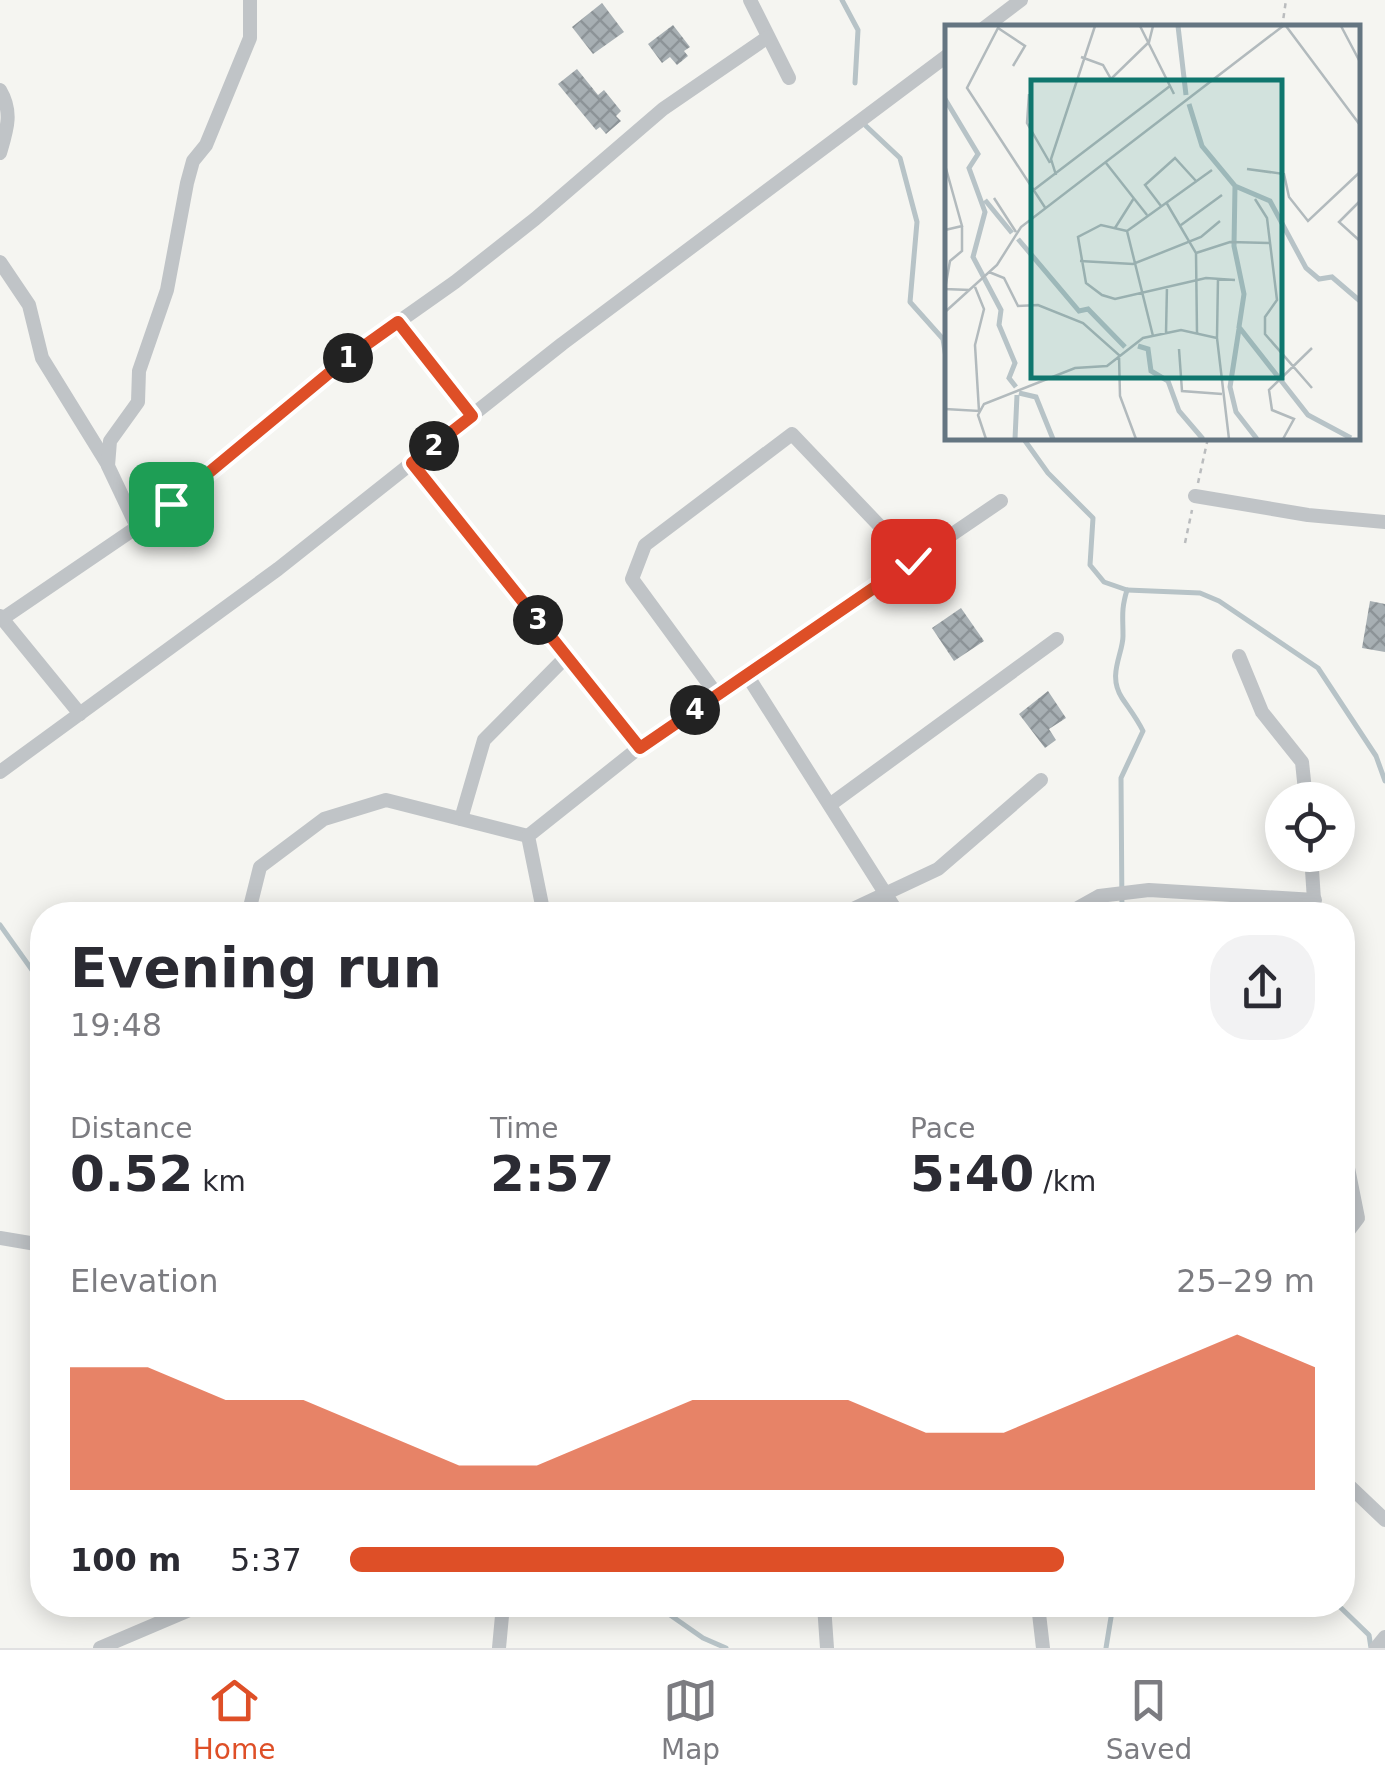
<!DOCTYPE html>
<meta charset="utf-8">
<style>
:root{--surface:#fff;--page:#f2f2f3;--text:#2b2b33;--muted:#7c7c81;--line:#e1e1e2;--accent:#de4f27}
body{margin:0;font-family:"DejaVu Sans",sans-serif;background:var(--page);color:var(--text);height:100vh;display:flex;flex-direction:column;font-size:38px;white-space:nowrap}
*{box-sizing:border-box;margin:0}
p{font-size:32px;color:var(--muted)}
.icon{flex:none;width:55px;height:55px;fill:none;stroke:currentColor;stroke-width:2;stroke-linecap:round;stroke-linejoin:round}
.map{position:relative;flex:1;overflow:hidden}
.side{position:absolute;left:30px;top:902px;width:1325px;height:715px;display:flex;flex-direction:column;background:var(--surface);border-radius:40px;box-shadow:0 5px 25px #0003}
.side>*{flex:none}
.buttons{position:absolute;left:1265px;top:782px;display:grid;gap:20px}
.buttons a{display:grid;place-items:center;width:90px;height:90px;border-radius:50%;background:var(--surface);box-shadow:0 5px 25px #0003;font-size:50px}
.pin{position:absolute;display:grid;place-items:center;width:85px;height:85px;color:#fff;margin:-42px;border-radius:20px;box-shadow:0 5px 15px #0006}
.km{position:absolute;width:50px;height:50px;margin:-25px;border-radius:50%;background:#222;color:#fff;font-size:28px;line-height:50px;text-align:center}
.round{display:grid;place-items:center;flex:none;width:105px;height:105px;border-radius:40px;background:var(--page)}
.overview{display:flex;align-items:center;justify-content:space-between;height:170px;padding:0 40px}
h1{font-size:55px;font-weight:800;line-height:75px}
.figures{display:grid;grid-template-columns:repeat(3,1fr);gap:15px;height:170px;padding:10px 40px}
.figures div{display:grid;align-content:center}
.figures b{font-size:50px;font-weight:800}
.figures small{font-size:28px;font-weight:400}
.figures p{font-size:28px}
.chart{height:280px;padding:20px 40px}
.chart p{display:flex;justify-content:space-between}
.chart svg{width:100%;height:180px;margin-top:10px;fill:var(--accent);opacity:.7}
ul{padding:0 40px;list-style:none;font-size:32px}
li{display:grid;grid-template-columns:160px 120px 1fr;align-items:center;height:75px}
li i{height:25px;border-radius:12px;background:var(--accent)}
.dock{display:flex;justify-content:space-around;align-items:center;height:140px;border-top:2px solid var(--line);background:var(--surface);font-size:28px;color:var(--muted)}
.dock a{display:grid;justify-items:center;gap:5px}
.dock .active{color:var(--accent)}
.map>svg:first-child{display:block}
</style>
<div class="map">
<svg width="1385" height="1648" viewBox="0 0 1385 1648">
<defs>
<pattern id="building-cross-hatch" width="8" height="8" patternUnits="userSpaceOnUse" patternTransform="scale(2.5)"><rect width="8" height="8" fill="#a7afb3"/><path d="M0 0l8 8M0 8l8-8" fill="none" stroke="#8c9397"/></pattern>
</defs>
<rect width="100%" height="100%" fill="#f5f5f1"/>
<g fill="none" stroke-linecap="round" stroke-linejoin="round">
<!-- stream -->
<g stroke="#b7c3c7" stroke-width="5">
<polyline points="842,0 858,30 855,83"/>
<polyline points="866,126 900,158 917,222 910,302 943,339 948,370"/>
<polyline points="1023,438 1048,473 1093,518 1090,565 1104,582 1127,590 1200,593 1219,601 1318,668 1376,756 1385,781"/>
<path d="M1122 915 1121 778 1143 731C1136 717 1130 710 1122 698 1107 675 1123 654 1123 636 1123 616 1121 610 1127 590"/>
<polyline points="0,925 42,984"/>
<polyline points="662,1605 663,1610 703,1638 726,1648"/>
<polyline points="1338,1605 1369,1635 1371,1648"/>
<polyline points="1106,1648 1113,1605"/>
</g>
</g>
<!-- building -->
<g fill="url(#building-cross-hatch)">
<polygon points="602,3 624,32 593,54 572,27"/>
<polygon points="673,25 690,47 684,51 688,56 677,65 670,57 662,63 648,44"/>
<polygon points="577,69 598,95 604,90 621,111 616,116 621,121 606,134 600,127 596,130 558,84"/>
<polygon points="1370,601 1385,604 1385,652 1362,648"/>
<polygon points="961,608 984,641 954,661 932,628"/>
<polygon points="1048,691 1066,718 1049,729 1056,740 1045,748 1019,714"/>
</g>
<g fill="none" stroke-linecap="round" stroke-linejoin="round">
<!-- path -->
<g stroke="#babcbe" stroke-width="2.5" stroke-dasharray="5 5" stroke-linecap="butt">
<polyline points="1282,28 1286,0"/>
<polyline points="1198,483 1208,438"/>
<polyline points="1185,543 1192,510"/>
</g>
<!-- street -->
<g stroke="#c0c4c7" stroke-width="14">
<polyline points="750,0 789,78"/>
<polyline points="984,28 1021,0"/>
<path d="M0 90C13 112 7 129 0 153"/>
<polyline points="0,262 29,305 42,358 108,465"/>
<polyline points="398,322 471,416"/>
<polyline points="412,463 640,747"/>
<polyline points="1195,496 1308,515 1385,522"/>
<polyline points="137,527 108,466 110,441 138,402 139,371 167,290 187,183 193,161 206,145 250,38 250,0"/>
<polyline points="0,616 80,714"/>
<polyline points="2,619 171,504 346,359 455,282 535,219 663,109 768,37"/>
<polyline points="1239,656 1262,712 1302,762 1306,800"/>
<polyline points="747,675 899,915"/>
<polyline points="717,695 632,579 645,545 792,434 913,561"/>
<polyline points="0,772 278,569 562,344 948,55"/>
<polyline points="831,804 1057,639"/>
<polyline points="461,819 484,740 567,656"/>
<polyline points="1311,855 1315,915"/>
<polyline points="248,915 260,867 324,819 386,800 528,836"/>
<polyline points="544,915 528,836 640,747 1001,501"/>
<polyline points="840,915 938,869 1041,780"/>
<polyline points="1065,915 1099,896 1149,890 1315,900"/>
<polyline points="1342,1069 1346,1078 1342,1138 1358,1218 1342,1239"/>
<polyline points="0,1238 42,1245"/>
<polyline points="1342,1479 1385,1520"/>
<polyline points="824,1605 827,1648"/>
<polyline points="1038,1605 1043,1648"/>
<polyline points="100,1648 201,1605"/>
<polyline points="499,1648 503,1605"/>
<polyline points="1376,1648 1385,1637"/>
</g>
</g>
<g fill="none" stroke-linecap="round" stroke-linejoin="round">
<!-- route casing -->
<g stroke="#fff" stroke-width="20">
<polyline id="route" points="171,504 346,359 398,322 472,416 412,463 640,748 913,561"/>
</g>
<!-- route -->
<use href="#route" stroke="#de4f27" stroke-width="12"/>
</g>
<!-- overview -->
<g transform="translate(945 25)">
<rect width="415" height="415" fill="#f5f5f1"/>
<path fill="none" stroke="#b7c3c7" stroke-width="5" d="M233 1 241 70M0 74 33 129 24 143 40 187 28 232 56 285 54 300 70 338 64 353 71 362M244 79 257 121 290 161 289 221 299 269 294 302 363 390 406 413M290 161 325 176 361 243 374 254 387 252 415 276M40 175 67 208M73 214 134 286 143 284 180 322M294 304 285 362 291 387 312 414M193 321 203 324 206 346 223 356 234 386 258 414M74 368 91 372 108 414M70 414 72 370"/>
<path fill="none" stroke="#b2babd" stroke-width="2.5" d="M54 1 22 63 101 184M195 1 229 69M341 1 415 100M396 1 415 37M53 3 80 21 68 41M136 32 158 40 166 54 204 17 208 1M84 69 82 98 105 138M161 138 202 190M0 140 17 201 0 205M302 144 339 149 344 172 363 196 415 147M111 150 106 134 150 1M86 167 225 61M49 173 71 207M310 174 322 193 332 275 320 292V309L367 363M415 176 394 197 415 216M221 177 251 228 252 308M216 181 200 160 230 133 251 156M236 200 277 170M17 201V226L5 236 0 264 25 265M170 203 189 173M182 206 156 200 133 212 141 258 157 270 170 274 261 253 290 255M251 228 285 217 324 218M135 236 188 239 256 212 275 196M44 247 59 253 73 281 93 280 138 298 174 330 175 371 191 414M0 287 52 240 76 202 338 1M221 308 222 261M208 311 182 206 267 145M272 312 273 253M234 324 237 366 277 369M0 384 34 386 30 320 39 284 30 262M41 414 33 390 39 379 130 343 162 341 198 313 236 305 272 313 284 414M338 414 349 394 327 385 324 365 367 323"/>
<path fill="#0f766e" fill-opacity="0.15" stroke="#0f766e" stroke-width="5" d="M86 55H337V353H86Z"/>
<rect width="415" height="415" fill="none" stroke="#647581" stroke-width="5"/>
</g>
</svg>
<div class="buttons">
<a><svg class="icon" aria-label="locate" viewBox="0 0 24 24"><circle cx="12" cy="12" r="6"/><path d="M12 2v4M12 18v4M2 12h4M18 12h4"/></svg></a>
</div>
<div class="pin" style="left:171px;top:504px;background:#1e9e55"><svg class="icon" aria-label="arrive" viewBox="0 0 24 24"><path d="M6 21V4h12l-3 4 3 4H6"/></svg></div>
<div class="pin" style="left:913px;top:561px;background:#d93025"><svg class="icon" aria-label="check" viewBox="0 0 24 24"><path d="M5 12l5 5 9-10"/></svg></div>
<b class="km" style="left:348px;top:358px">1</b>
<b class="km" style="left:434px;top:446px">2</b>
<b class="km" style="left:538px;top:620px">3</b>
<b class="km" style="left:695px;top:710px">4</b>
<section class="side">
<div class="overview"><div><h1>Evening run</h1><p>19:48</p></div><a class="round"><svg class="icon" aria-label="share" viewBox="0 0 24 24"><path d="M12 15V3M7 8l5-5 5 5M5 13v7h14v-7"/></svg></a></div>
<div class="figures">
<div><p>Distance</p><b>0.52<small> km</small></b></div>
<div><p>Time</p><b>2:57</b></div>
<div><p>Pace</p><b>5:40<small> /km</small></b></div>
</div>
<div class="chart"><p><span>Elevation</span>25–29 m</p>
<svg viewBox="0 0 160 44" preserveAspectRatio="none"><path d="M0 44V14L10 14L20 22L30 22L40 30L50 38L60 38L70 30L80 22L90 22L100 22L110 30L120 30L130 22L140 14L150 6L160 14V44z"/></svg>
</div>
<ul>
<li><b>100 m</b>5:37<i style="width:74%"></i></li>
</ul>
</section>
</div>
<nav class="dock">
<a class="active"><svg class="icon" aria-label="home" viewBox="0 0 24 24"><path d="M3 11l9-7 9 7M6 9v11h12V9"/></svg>Home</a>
<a><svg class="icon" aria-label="map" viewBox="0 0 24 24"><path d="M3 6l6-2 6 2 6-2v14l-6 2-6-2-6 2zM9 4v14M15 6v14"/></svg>Map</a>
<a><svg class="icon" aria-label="saved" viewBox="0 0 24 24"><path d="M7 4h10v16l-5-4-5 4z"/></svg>Saved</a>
</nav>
